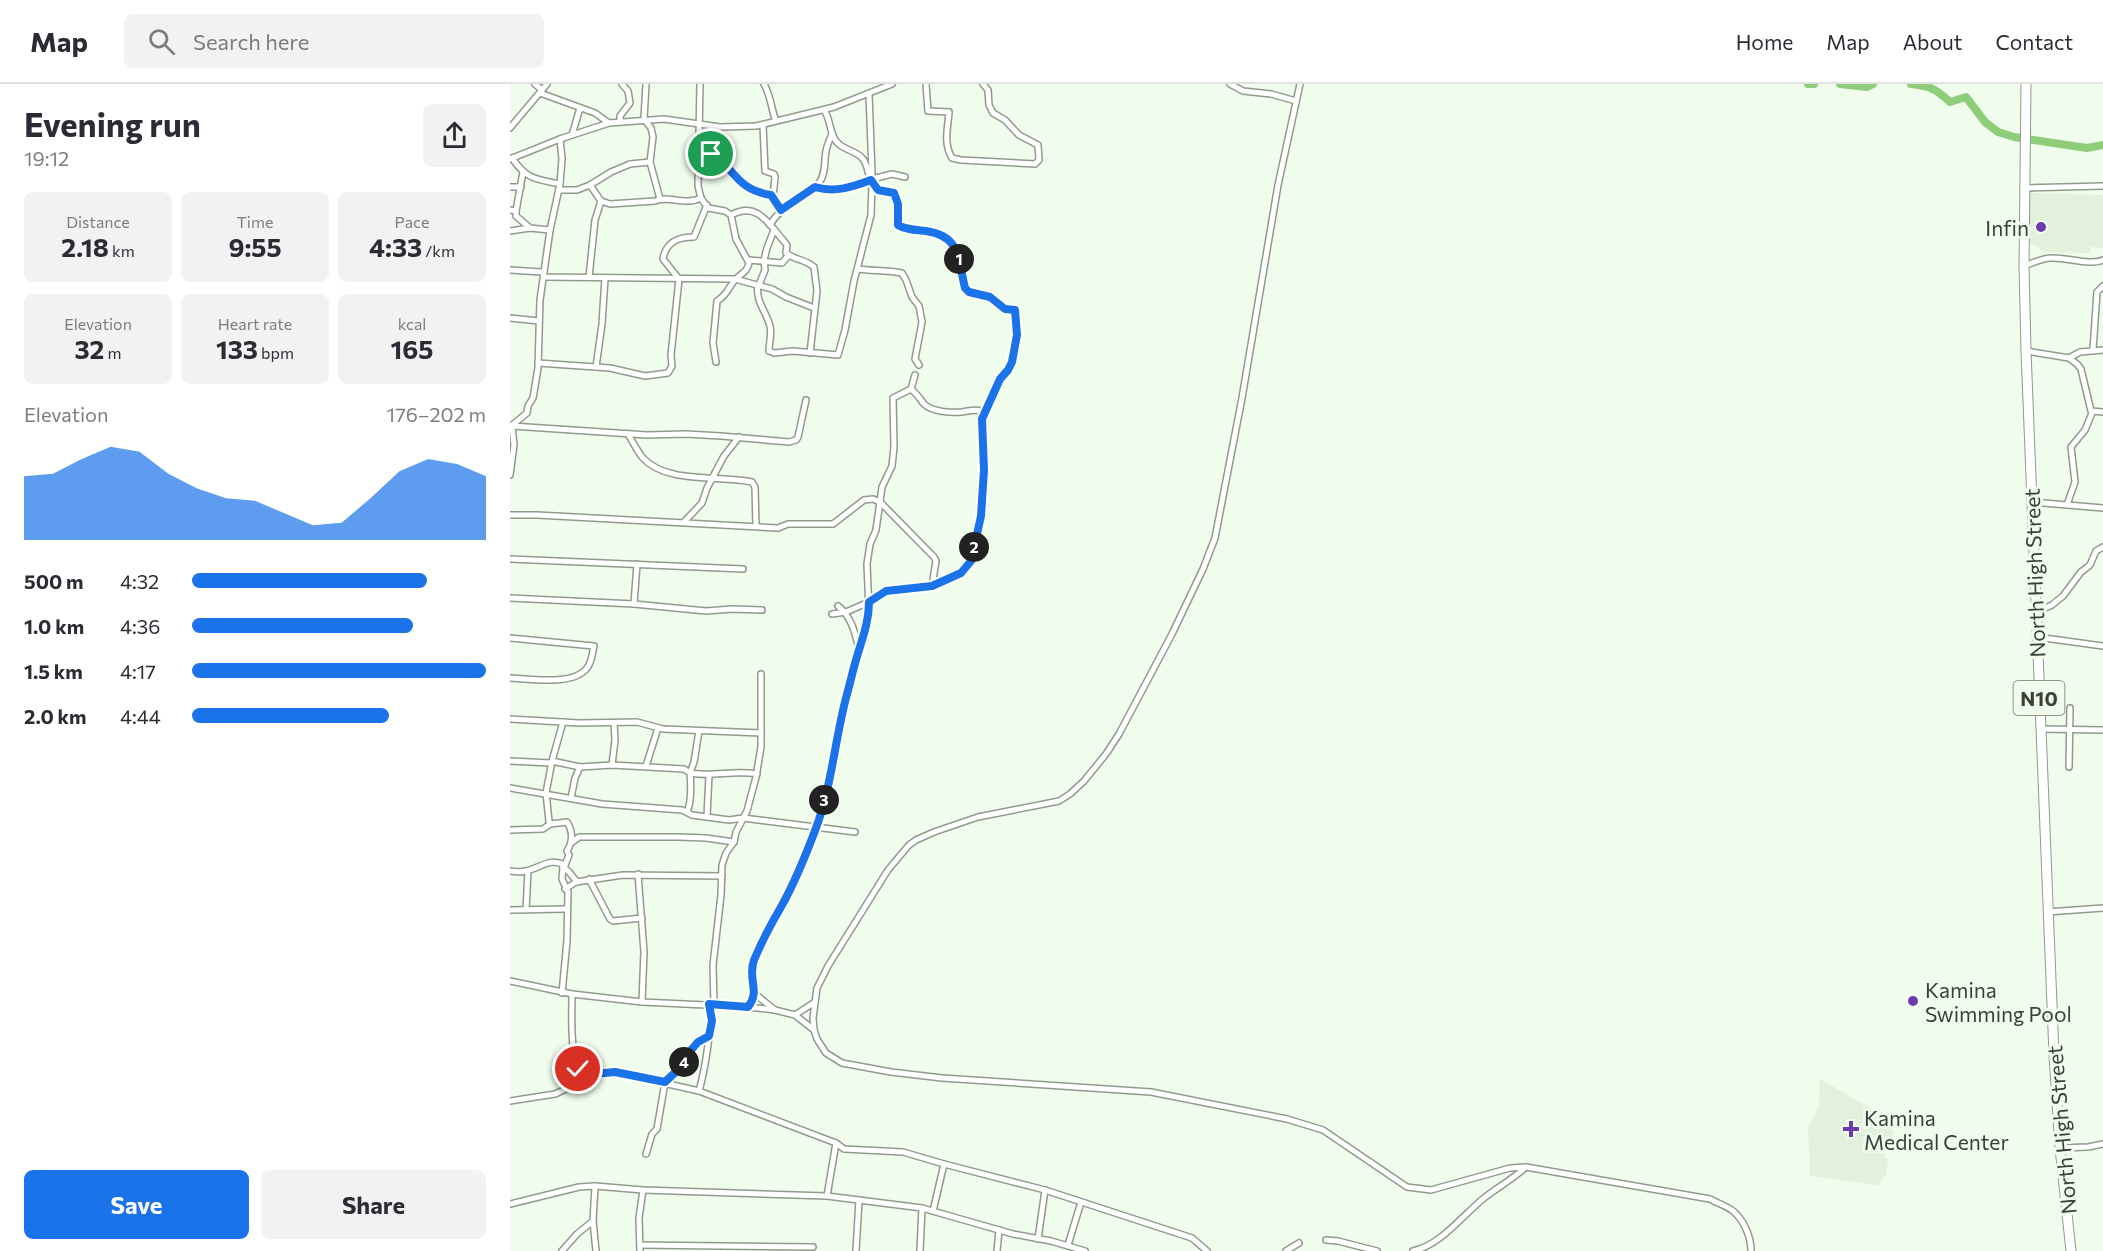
<!DOCTYPE html>
<meta charset="utf-8">
<style>
:root{--surface:#fff;--page:#f2f2f3;--text:#2b2b33;--muted:#7c7c81;--line:#e1e1e2;--accent:#1a73e8}
body{margin:0;font-family:Commissioner,sans-serif;background:var(--page);color:var(--text);height:100vh;display:flex;flex-direction:column;font-size:22px;white-space:nowrap}
*{box-sizing:border-box;margin:0}
p{font-size:20px;color:var(--muted)}
.icon{flex:none;width:33px;height:33px;fill:none;stroke:currentColor;stroke-width:2;stroke-linecap:round;stroke-linejoin:round}
.map{position:relative;flex:1;overflow:hidden}
.panel{display:flex;flex-direction:column;background:var(--surface);width:510px}
.panel>*{flex:none}
.pin{position:absolute;display:grid;place-items:center;width:51px;height:51px;color:#fff;margin:-26px;border:3px solid #fff;border-radius:50%;box-shadow:0 2px 6px #0007}
.km{position:absolute;width:30px;height:30px;margin:-15px;border-radius:50%;background:#222;color:#fff;font-size:16px;line-height:30px;text-align:center}
.round{display:grid;place-items:center;flex:none;width:63px;height:63px;border-radius:9px;background:var(--page)}
.head{display:flex;align-items:center;justify-content:space-between;height:102px;padding:0 24px}
h1{font-size:33px;font-weight:700;line-height:45px}
.stats{display:grid;grid-template-columns:repeat(3,1fr);gap:9px;height:102px;padding:6px 24px}
.stats div{display:grid;align-content:center;border-radius:9px;background:var(--page);text-align:center}
.stats b{font-size:26px;font-weight:700}
.stats small{font-size:16px;font-weight:400}
.stats p{font-size:16px}
.chart{height:168px;padding:12px 24px}
.chart p{display:flex;justify-content:space-between}
.chart svg{width:100%;height:108px;margin-top:6px;fill:var(--accent);opacity:.7}
.action{display:flex;gap:12px;margin-top:auto;padding:12px 24px}
.action a{flex:1;height:69px;border-radius:9px;background:var(--accent);color:#fff;font-size:24px;font-weight:700;line-height:69px;text-align:center}
.action a+a{background:var(--page);color:var(--text)}
ul{padding:0 24px;list-style:none;font-size:20px}
li{display:grid;grid-template-columns:96px 72px 1fr;align-items:center;height:45px}
li i{height:15px;border-radius:8px;background:var(--accent)}
header{display:flex;align-items:center;gap:36px;box-sizing:border-box;height:84px;padding:0 30px;background:var(--surface);border-bottom:2px solid var(--line)}
header strong{font-size:28px}
nav{display:flex;gap:33px;margin-inline-start:auto;font-size:21px}
.search{width:420px;height:54px;background:var(--page);display:flex;align-items:center;gap:15px;box-sizing:border-box;padding:0 21px;border-radius:9px;color:var(--muted);font-size:22px}
main{display:flex;flex:1;min-height:0}
.map>svg:first-child{display:block}
</style>
<header>
<strong>Map</strong>
<div class="search"><svg class="icon" aria-label="search" viewBox="0 0 24 24"><circle cx="10" cy="10" r="6"/><path d="M15 15l6 6"/></svg>Search here</div>
<nav><a>Home</a><a>Map</a><a>About</a><a>Contact</a></nav>
</header>
<main>
<section class="panel">
<div class="head"><div><h1>Evening run</h1><p>19:12</p></div><a class="round"><svg class="icon" aria-label="share" viewBox="0 0 24 24"><path d="M12 15V3M7 8l5-5 5 5M5 13v7h14v-7"/></svg></a></div>
<div class="stats">
<div><p>Distance</p><b>2.18<small> km</small></b></div>
<div><p>Time</p><b>9:55</b></div>
<div><p>Pace</p><b>4:33<small> /km</small></b></div>
</div>
<div class="stats">
<div><p>Elevation</p><b>32<small> m</small></b></div>
<div><p>Heart rate</p><b>133<small> bpm</small></b></div>
<div><p>kcal</p><b>165</b></div>
</div>
<div class="chart"><p><span>Elevation</span>176–202 m</p>
<svg viewBox="0 0 160 44" preserveAspectRatio="none"><path d="M0 44V18L10 17L20 11L30 6L40 8L50 17L60 23L70 27L80 28L90 33L100 38L110 37L120 27L130 16L140 11L150 13L160 18V44z"/></svg>
</div>
<ul>
<li><b>500 m</b>4:32<i style="width:80%"></i></li>
<li><b>1.0 km</b>4:36<i style="width:75%"></i></li>
<li><b>1.5 km</b>4:17<i style="width:100%"></i></li>
<li><b>2.0 km</b>4:44<i style="width:67%"></i></li>
</ul>
<div class="action"><a>Save</a><a>Share</a></div>
</section>
<div class="map">
<svg width="1593" height="1167" viewBox="0 0 1593 1167">
<rect width="100%" height="100%" fill="#f0fcec"/>
<!-- built -->
<g fill="#e1f1dc">
<polygon points="1520,109 1593,111 1593,164 1581,163 1580,169 1534,168 1523,160 1520,160"/>
<polygon points="1310,995 1381,1036 1384,1050 1374,1072 1378,1075 1376,1090 1368,1101 1300,1092 1298,1041 1303,1036 1309,1019"/>
</g>
<g fill="none" stroke-linecap="round" stroke-linejoin="round">
<!-- river -->
<g stroke="#8fcd7b" stroke-width="8">
<polyline points="1298,0 1304,0"/>
<polyline points="1330,0 1357,3 1363,0"/>
<path d="M1401 0C1420 3 1424 3 1440 18L1456 13 1475 38 1488 48 1504 53 1577 64 1593 61"/>
</g>
<!-- street casing -->
<g stroke="#909b8d" stroke-width="8">
<g id="street">
<polyline points="25,0 32,6"/>
<polyline points="136,0 134,35 141,44 143,53 140,78 150,115"/>
<path d="M190 0 188 102 191 114 198 124 215 127 221 131 226 155 239 179C237 188 233 188 227 194 218 202 219 210 207 217L203 259 206 278"/>
<path d="M254 0C261 12 261 25 266 37"/>
<path d="M416 0 418 27 439 28C438 44 433 59 442 74L451 76 525 80 529 76 528 61 509 51 495 36 483 29 479 21 478 6 473 0"/>
<polyline points="720,0 733,7 761,10 786,17"/>
<path d="M790 0 768 101 732 314 705 454 693 485 662 550 609 650 596 670 574 697 560 710 549 717 468 733 424 748 406 756 399 761 378 786 318 882 307 904 303 934 304 946 307 955 316 969 332 979 381 988 432 994 641 1008 777 1035 813 1046 897 1103 921 1106 1000 1084 1016 1083 1200 1115C1207 1119 1217 1122 1223 1127 1234 1136 1241 1153 1241 1167"/>
<polyline points="30,9 85,29 99,39"/>
<polyline points="359,10 362,89"/>
<path d="M314 26C321 36 319 48 326 57 332 66 346 66 353 75 360 84 357 99 368 105 373 109 380 107 386 110L389 120 388 141C396 146 407 146 416 147 452 152 448 177 455 204L459 208 480 213 495 225 505 227 507 251 502 278 498 286 490 295 472 335"/>
<polyline points="110,37 110,32 120,19 118,7 112,0"/>
<polyline points="253,41 255,87 264,90 265,93 263,113"/>
<polyline points="0,44 37,0"/>
<polyline points="62,51 70,24"/>
<path d="M189 65C217 70 222 99 247 108 252 110 257 110 261 111L271 126"/>
<path d="M2 74C17 96 26 95 50 100"/>
<polyline points="0,75 50,55 99,39 154,35 210,43 246,42 324,23 382,0"/>
<polyline points="362,95 382,90 395,93"/>
<path d="M80 101 91 117 100 120 145 117C158 111 175 122 191 114"/>
<polyline points="0,103 11,103"/>
<polyline points="305,103 335,106 361,96"/>
<polyline points="1516,104 1593,102"/>
<polyline points="49,106 67,106 80,101 101,88 120,80 140,78"/>
<polyline points="0,126 6,127 6,132 20,144"/>
<polyline points="6,127 13,88"/>
<path d="M221 131C247 117 258 139 273 156L277 161 276 169C284 176 295 175 304 183L307 207 300 269"/>
<path d="M260 141C272 119 294 118 309 99 316 90 314 78 316 67 317 61 320 55 322 50"/>
<polyline points="0,147 20,144 40,146"/>
<polyline points="239,176 272,179 278,172"/>
<path d="M1514 182C1523 179 1532 174 1541 174 1557 173 1580 182 1593 176"/>
<path d="M348 185C362 187 377 186 392 189L396 196 402 213 409 222 412 238 405 275 409 281"/>
<polyline points="0,186 32,188 35,193 225,195 262,205 276,213 304,224"/>
<polyline points="79,193 85,136 91,117"/>
<path d="M248 201C245 217 256 227 260 242 262 251 259 258 259 267L264 269 283 267 328 271 335 246 344 197 361 131 362 98"/>
<polyline points="249,201 255,186 254,176 257,164 264,146"/>
<polyline points="0,234 29,237"/>
<polyline points="1583,266 1587,208 1593,202"/>
<polyline points="1516,267 1559,274 1567,280 1571,285 1581,327 1593,328"/>
<polyline points="1559,274 1570,268 1593,266"/>
<path d="M28 279 100 284 135 292 158 289 162 282 161 271 169 195 153 175C156 157 169 153 184 153L197 121"/>
<polyline points="86,283 92,240 95,194"/>
<polyline points="1,342 17,329 18,322 23,314 28,284 30,216 40,146 50,100 52,75 50,55"/>
<polyline points="2,342 137,351 176,350 211,352 279,358 286,356 288,353 296,316"/>
<path d="M118 350C123 358 127 367 133 374 156 400 210 391 242 398L245 403 246 442"/>
<polyline points="0,391 4,361 2,342"/>
<polyline points="1522,418 1593,424"/>
<polyline points="1557,421 1565,398 1561,363 1575,346 1582,329"/>
<polyline points="0,431 27,431 268,444 278,440 323,440 354,416 363,415 370,418 424,473 426,477 422,502"/>
<polyline points="174,438 192,419 197,404 214,372 229,353"/>
<polyline points="0,475 233,485"/>
<polyline points="0,514 124,520 196,527 222,525 252,526"/>
<polyline points="124,520 127,480"/>
<path d="M328 522C341 532 345 548 349 565"/>
<polyline points="1526,528 1542,521 1553,512 1571,488 1580,481 1586,467 1593,463"/>
<path d="M322 530 336 528 359 518 376 507 422 502 451 489 458 482 463 472 466 448 471 432 474 386 471 327C463 325 460 327 452 328 442 329 422 328 414 320 410 315 407 310 401 305"/>
<polyline points="1527,553 1593,562"/>
<path d="M0 554 84 562C82 570 82 578 77 584 64 602 20 595 0 594"/>
<polyline points="0,635 69,639 127,638 153,645 251,649"/>
<polyline points="1531,645 1593,646"/>
<path d="M189 647 184 678 180 689C202 693 224 686 247 690"/>
<polyline points="0,677 41,679"/>
<polyline points="42,677 53,638"/>
<polyline points="102,681 105,656 104,639"/>
<polyline points="136,682 148,644"/>
<polyline points="1559,683 1560,624"/>
<polyline points="0,704 92,720 172,726 182,731 219,736 233,734 345,748"/>
<polyline points="61,714 65,694 70,683"/>
<polyline points="197,732 199,691"/>
<polyline points="0,746 33,745 40,740"/>
<polyline points="61,759 69,753 169,753 196,754 224,758"/>
<path d="M55 781 59 771 57 767C63 758 63 747 57 738L40 740 39 737 36 709 42 677 70 683 102 681 174 685 180 689C181 701 182 717 177 728"/>
<path d="M0 787C5 788 11 788 16 787 31 784 39 773 55 781L53 783 59 788 67 798"/>
<polyline points="128,790 134,868 132,918"/>
<polyline points="79,795 100,835 103,837 132,834"/>
<polyline points="55,805 66,798 113,791 212,792"/>
<polyline points="0,826 56,825"/>
<polyline points="16,826 18,787"/>
<polyline points="1537,828 1593,824"/>
<polyline points="0,897 62,910 132,918 238,923 265,926 285,931 304,946"/>
<polyline points="52,909 57,857 58,808 52,795 53,783"/>
<path d="M62 910C62 931 59 977 73 991"/>
<polyline points="204,921 203,881 211,811 212,781 216,769 224,758 226,748 237,727 246,693 251,663 251,590"/>
<polyline points="265,926 245,910 241,887 258,844 272,821 306,743 320,692 331,635 349,566 355,548 359,527 357,480 360,460 366,446 372,403 382,382 384,363 383,314 401,305 405,291"/>
<polyline points="285,931 305,918"/>
<path d="M189 1007C194 990 204 935 199 920"/>
<polyline points="0,1017 45,1010 56,1005 73,991 105,988 189,1007 326,1059 317,1112"/>
<polyline points="326,1059 334,1065 393,1068 434,1080"/>
<polyline points="1550,1064 1578,1063 1593,1060"/>
<polyline points="136,1070 142,1050 147,1045 155,998 173,981 176,972 188,958 199,952"/>
<polyline points="85,1102 83,1137 86,1167"/>
<polyline points="0,1120 69,1103 85,1102 133,1106 317,1112 412,1124 503,1150 541,1157 575,1167"/>
<polyline points="423,1127 434,1080 535,1106 682,1154 697,1167"/>
<polyline points="528,1155 535,1106"/>
<polyline points="816,1156 828,1157 867,1167"/>
<polyline points="130,1161 303,1163"/>
<polyline points="558,1161 571,1118"/>
<polyline points="52,1167 67,1150 83,1137"/>
<polyline points="130,1167 129,1134 133,1106"/>
<polyline points="346,1167 349,1116"/>
<polyline points="410,1167 412,1124"/>
<polyline points="487,1167 489,1146"/>
<polyline points="776,1167 789,1159"/>
<path d="M903 1167C931 1161 953 1131 974 1114 988 1103 1003 1095 1016 1083"/>
</g>
</g>
<!-- highway casing -->
<g stroke="#909b8d" stroke-width="11">
<polyline id="highway" points="1516,0 1514,182 1516,267 1544,971 1550,1064 1561,1167"/>
</g>
<!-- street -->
<use href="#street" stroke="#fff" stroke-width="5"/>
<!-- highway -->
<use href="#highway" stroke="#fff" stroke-width="9"/>
</g>
<g fill="none" stroke-linecap="round" stroke-linejoin="round">
<!-- route casing -->
<g stroke="#fff" stroke-width="12">
<path id="route" d="M68 985 73 991 105 988 155 998 173 981 176 972 188 958 199 952 202 937 199 920 238 923C251 907 237 895 244 876 252 857 261 840 271 823 284 800 297 768 306 744 322 701 325 654 337 610 341 596 344 581 349 566 354 550 359 535 359 518L376 507 422 502 451 489 461 477 471 432 474 386 472 335 490 295 498 286 502 278 507 251 505 226 495 225 480 213 459 208 455 204C448 177 452 152 416 147 407 146 396 146 388 141V120L384 109 368 106 361 96C342 103 325 109 305 103L271 126 261 111C230 106 227 91 206 71L201 70"/>
</g>
<!-- route -->
<use href="#route" stroke="#1a73e8" stroke-width="8"/>
</g>
<!-- markers -->
<g fill="#6d39b0" stroke="#f0fcec" stroke-width="2">
<circle cx="1531" cy="143" r="6"/>
<circle cx="1403" cy="917" r="6"/>
<path d="M1338 1036h6v6h6v6h-6v6h-6v-6h-6v-6h6z"/>
</g>
<g text-anchor="middle" dominant-baseline="central" stroke-width="6" stroke-linejoin="round" paint-order="stroke">
<!-- shield labels -->
<rect fill="#f0fcec" stroke="#71786f" stroke-width="1.5" x="1503.5" y="597" width="51" height="34" rx="4.5"/>
<g font-size="20" font-weight="bold" fill="#3a3f39">
<text x="1529" y="614">N10</text>
</g>
<!-- poi labels -->
<g font-size="21" fill="#3a3f39" stroke="#f0fcec" text-anchor="start">
<text x="1519" y="143" text-anchor="end">Infin</text>
<text x="1415" y="905">Kamina<tspan x="1415" dy="24">Swimming Pool</tspan></text>
<text x="1354" y="1033">Kamina<tspan x="1354" dy="24">Medical Center</tspan></text>
</g>
<!-- street labels -->
<g font-size="21" fill="#3a3f39" stroke="#f0fcec">
<text transform="translate(1524 489) rotate(-92)">North High Street</text>
<text transform="translate(1551 1046) rotate(-95)">North High Street</text>
</g>
</g>
</svg>
<div class="pin" style="left:201px;top:70px;background:#1e9e55"><svg class="icon" aria-label="arrive" viewBox="0 0 24 24"><path d="M6 21V4h12l-3 4 3 4H6"/></svg></div>
<div class="pin" style="left:68px;top:985px;background:#d93025"><svg class="icon" aria-label="check" viewBox="0 0 24 24"><path d="M5 12l5 5 9-10"/></svg></div>
<b class="km" style="left:449px;top:175px">1</b>
<b class="km" style="left:464px;top:463px">2</b>
<b class="km" style="left:314px;top:716px">3</b>
<b class="km" style="left:174px;top:978px">4</b>
</div>
</main>
